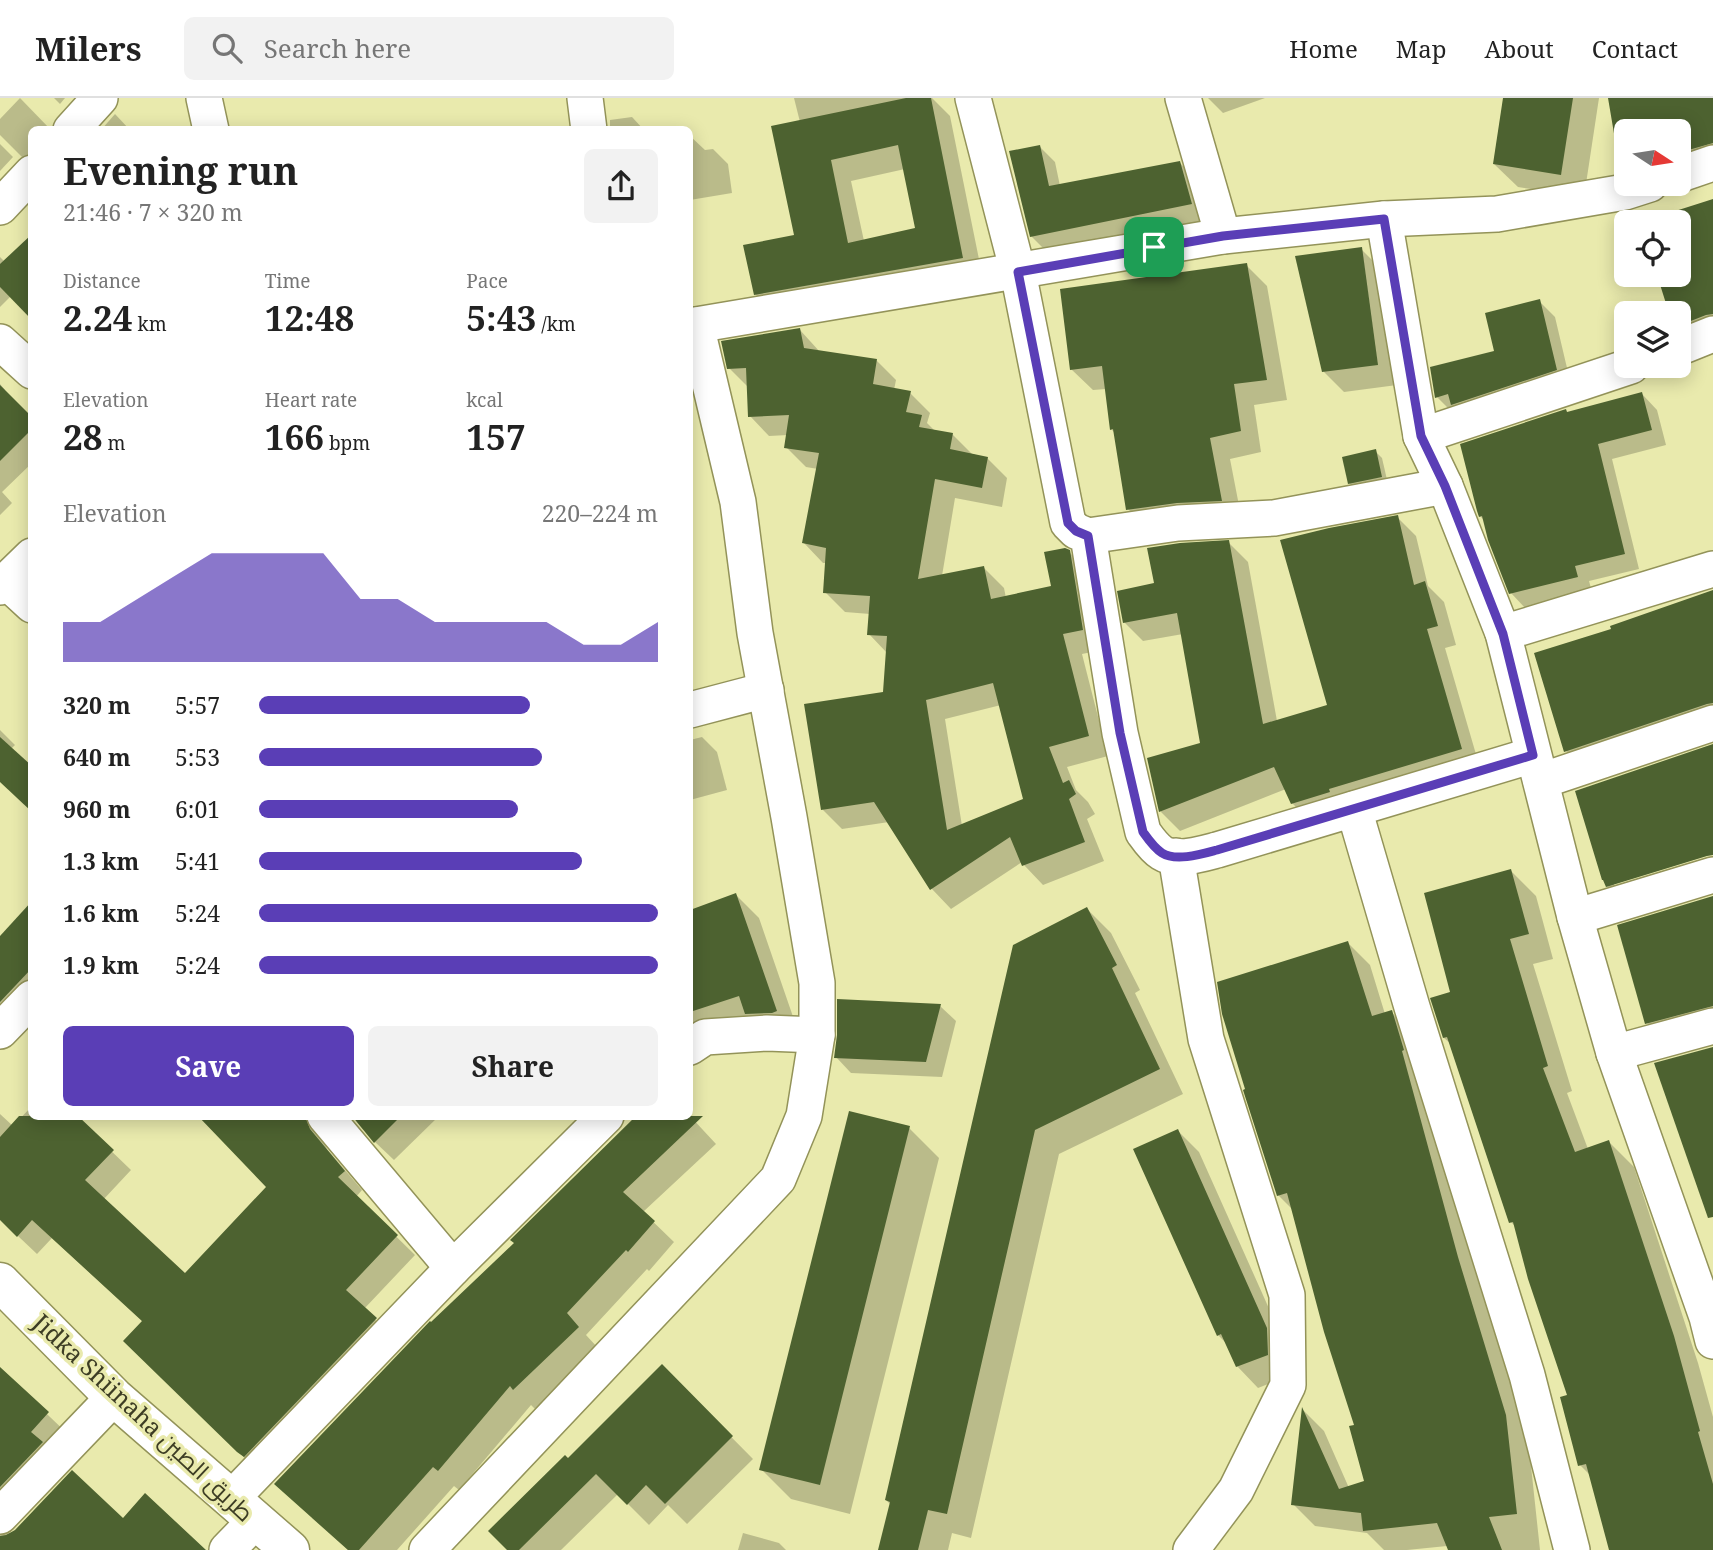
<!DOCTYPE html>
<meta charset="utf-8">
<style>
:root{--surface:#fff;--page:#f2f2f2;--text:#222;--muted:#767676;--line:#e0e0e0;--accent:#5a3eb6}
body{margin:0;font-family:"Noto Serif",Cairo,serif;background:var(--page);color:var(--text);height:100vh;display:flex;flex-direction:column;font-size:26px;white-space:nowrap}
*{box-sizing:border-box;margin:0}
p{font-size:23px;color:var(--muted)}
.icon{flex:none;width:38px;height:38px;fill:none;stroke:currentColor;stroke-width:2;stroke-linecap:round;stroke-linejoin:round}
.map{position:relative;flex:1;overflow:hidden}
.panel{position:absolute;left:28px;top:28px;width:665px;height:994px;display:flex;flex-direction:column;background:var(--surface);border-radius:10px;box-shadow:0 4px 18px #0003}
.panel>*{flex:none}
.needle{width:46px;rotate:102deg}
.buttons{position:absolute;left:1614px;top:21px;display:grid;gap:14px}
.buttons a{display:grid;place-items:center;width:77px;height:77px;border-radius:10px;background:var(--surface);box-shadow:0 4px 18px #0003;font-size:35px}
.pin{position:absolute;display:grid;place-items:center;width:60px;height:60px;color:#fff;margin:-30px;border-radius:14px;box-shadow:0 4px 10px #0006}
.round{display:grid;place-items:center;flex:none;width:74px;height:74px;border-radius:10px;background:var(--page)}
.overview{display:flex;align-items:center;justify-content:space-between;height:119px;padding:0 35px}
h1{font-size:38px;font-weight:700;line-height:52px}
.figures{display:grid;grid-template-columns:repeat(3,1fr);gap:10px;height:119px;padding:7px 35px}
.figures div{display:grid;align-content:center}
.figures b{font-size:35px;font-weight:700}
.figures small{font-size:19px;font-weight:400}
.figures p{font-size:19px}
.chart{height:196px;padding:14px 35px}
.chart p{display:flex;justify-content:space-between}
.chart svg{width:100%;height:126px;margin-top:7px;fill:var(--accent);opacity:.7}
.cta{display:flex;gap:14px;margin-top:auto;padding:14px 35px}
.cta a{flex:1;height:80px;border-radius:10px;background:var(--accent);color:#fff;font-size:28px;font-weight:700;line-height:80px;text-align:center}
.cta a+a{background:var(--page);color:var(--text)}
ul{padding:0 35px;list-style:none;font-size:23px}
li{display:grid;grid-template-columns:112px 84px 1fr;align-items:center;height:52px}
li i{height:18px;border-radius:9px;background:var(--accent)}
header{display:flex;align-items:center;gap:42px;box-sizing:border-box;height:98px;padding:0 35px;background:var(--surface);border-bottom:2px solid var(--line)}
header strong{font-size:33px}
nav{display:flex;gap:38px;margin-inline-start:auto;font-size:24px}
.search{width:490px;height:63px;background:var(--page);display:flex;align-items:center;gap:18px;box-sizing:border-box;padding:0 24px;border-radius:10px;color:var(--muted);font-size:26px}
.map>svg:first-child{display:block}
</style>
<header>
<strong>Milers</strong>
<div class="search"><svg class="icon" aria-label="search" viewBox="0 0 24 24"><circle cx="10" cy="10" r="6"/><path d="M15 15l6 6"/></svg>Search here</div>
<nav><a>Home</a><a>Map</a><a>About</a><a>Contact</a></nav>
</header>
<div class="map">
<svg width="1713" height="1452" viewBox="0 0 1713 1452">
<rect width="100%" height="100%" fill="#e9eaad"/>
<!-- shadow -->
<g fill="#0003" fill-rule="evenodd">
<polygon points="20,0 51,32 32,32 32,69 0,37 0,21"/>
<polygon points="54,0 65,0 60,6"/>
<path d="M794 0H932L950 18 983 181 777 217 755 196 796 138 800 24ZM905 71 917 131 864 143 851 83Z"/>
<polygon points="1208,0 1265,0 1223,15"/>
<polygon points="1505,0 1599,0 1584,99 1518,89 1494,66"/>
<polygon points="1610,0 1713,0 1713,73 1678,80 1678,33 1626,33 1626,69 1621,64"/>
<polygon points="115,16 130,32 101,32"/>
<polygon points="632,19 644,32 610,32 610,22"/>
<polygon points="690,38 705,52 713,51 728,66 732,95 690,102"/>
<polygon points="0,46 13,59 0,73"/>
<polygon points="1040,49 1055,64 1060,88 1180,65 1195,80 1206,122 1047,154 1031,138"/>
<polygon points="1713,103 1713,243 1678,233 1678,215 1670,215 1658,177 1678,177 1678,124 1647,124"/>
<polygon points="1361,151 1382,172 1397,287 1344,294 1324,274"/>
<polygon points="0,159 5,164 11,198 0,209"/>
<polygon points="1246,167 1267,188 1287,302 1254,307 1261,354 1230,361 1242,423 1149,432 1128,411 1115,335 1111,331 1106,291 1093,292 1071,271"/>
<polygon points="1539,203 1555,219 1571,287 1452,314 1437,299 1497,255"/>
<path d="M800 232 820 254 876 262 896 282 894 292 910 295 930 315 927 325 935 333 952 336 972 356 987 360 1007 380 1002 409 955 400 942 478 984 470 1004 490 1006 500 1053 490 1069 454 1089 474 1102 552 1082 556 1108 658 1067 669 1076 692 1088 704 1095 716 1087 721 1104 763 1043 787 1024 767 1022 764 951 811 932 791 889 724 842 731 823 712 885 595 887 555 869 536 870 516 845 514 825 494 827 465H823L804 445 818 371 806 369 786 349 788 337 769 338 750 318 749 290 729 270ZM1001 607 1025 702 962 728 945 621Z"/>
<polygon points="0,286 5,292 4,293 32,322 32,365 2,394 12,405 0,417"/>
<polygon points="1642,296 1657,312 1666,347 1612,361 1639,471 1589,483 1592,494 1526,511 1511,495 1485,423 1480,418 1568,315"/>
<polygon points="1375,353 1382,360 1388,386 1357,392 1349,385"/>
<polygon points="1397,419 1416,438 1428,488 1444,504 1456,547 1445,550 1480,670 1311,724 1292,705 1286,691 1180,733 1161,714 1149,662 1202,646 1183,536 1143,543 1124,524 1156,487 1228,444 1248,464 1277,623 1329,608"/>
<polygon points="1713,494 1713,626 1583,670 1566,653 1613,532"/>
<polygon points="0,632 15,647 11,651 0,682"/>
<polygon points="702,639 717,654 727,692 690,702 690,642"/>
<polygon points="1713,648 1713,754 1614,784 1614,788 1713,758 1713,778 1624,805 1607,788"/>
<polygon points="1511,773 1536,798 1553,861 1533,866 1572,993 1567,995 1588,1051 1609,1044 1634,1069 1698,1265 1713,1319 1713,1452 1611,1452 1591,1378 1580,1367 1569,1299 1516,1129 1511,1124 1451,946 1444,940 1452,895"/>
<polygon points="736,797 759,820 799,936 755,923 690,966 690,813"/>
<polygon points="1713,800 1713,928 1664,942 1647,925"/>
<polygon points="32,806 32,908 0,916 0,841"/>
<polygon points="1087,811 1111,835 1140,892 1135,895 1183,996 1059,1056 971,1440 952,1435 948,1452 880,1452 891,1407 886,1402"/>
<polygon points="1348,845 1370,867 1385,916 1391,914 1414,936 1423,975 1479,1182 1528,1340 1540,1452 1450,1452 1447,1448 1407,1452 1384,1452 1367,1435 1315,1428 1293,1406 1304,1313 1324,1333 1349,1390 1366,1384 1356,1329 1294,1113 1278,1097"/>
<polygon points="940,908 956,923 942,979 851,975 836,959"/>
<polygon points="32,1008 32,1018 106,1018 78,1021 131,1072 103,1102 185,1178 268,1089 200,1019 336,1018 323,1041 327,1051 362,1092 356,1099 415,1157 364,1211 394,1240 258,1373 125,1243 143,1224 52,1140 37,1156 0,1121 0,1016 13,1028"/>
<polygon points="354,1018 439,1018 394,1062 375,1044"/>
<polygon points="690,1018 716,1046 643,1114 674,1144 649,1173 647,1171 586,1237 598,1250 535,1311 531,1307 459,1392 454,1388 397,1452 348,1452 312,1420"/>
<polygon points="909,1030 939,1060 850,1416 791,1401 761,1371"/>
<polygon points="1178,1033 1199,1054 1288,1253 1288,1278 1258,1290 1237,1268 1228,1247 1218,1237"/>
<polygon points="662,1269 753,1361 687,1426 668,1407 649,1427 618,1396 561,1452 510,1452 568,1362"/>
<polygon points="0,1271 74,1342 7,1438 123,1423 203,1452 0,1452"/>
<polygon points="743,1435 779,1445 786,1452 738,1452"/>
</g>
<!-- building -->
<g fill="#4d6230" fill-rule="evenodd">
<path d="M906 0H931L963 160 754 197 743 147 794 137 771 28ZM898 47 915 130 848 145 831 62Z"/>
<polygon points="1503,0 1573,0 1561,77 1493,66"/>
<polygon points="1608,0 1713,0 1713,45 1678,55 1678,33 1626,33 1626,64 1619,65"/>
<polygon points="1040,47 1049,88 1180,63 1192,106 1030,139 1009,53"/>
<polygon points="1713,101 1713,216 1706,217 1678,228 1678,215 1669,215 1657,177 1678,177 1678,124 1641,124"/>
<polygon points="32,136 32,222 0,189 0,166"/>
<polygon points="1362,149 1378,267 1322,274 1295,158"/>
<polygon points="1247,165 1267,282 1234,286 1241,333 1210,340 1222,403 1177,405 1126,412 1113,331 1110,332 1102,268 1070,272 1060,191"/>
<polygon points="1540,201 1557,272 1451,307 1448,296 1435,300 1430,269 1494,253 1485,215"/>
<path d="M800 230 804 250 877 261 873 286 911 293 906 314 922 317 919 329 953 335 950 351 988 359 982 390 935 381 918 481 984 468 991 501 1051 488 1044 454 1065 450 1070 452 1083 532 1063 536 1089 638 1049 649 1063 685 1069 682 1076 696 1069 701 1085 744 1022 768 1010 739 930 792 874 704 821 712 804 606 883 594 887 538 867 537 870 498 823 495 826 450 802 445 819 355 784 350 789 317 748 319 746 270 727 271 721 243ZM993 585 1023 701 947 732 926 602Z"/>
<polygon points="0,287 32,319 32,331 0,363"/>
<polygon points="1642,294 1652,332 1598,346 1625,456 1575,468 1578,479 1509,496 1488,442 1482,418 1479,419 1477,413 1460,346 1566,311 1567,314"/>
<polygon points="1376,351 1382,379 1348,386 1342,359"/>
<polygon points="1398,417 1414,487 1425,483 1438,528 1427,531 1462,651 1329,691 1330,694 1291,706 1274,669 1159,714 1147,660 1200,645 1177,515 1123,525 1117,493 1154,485 1147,450 1180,445 1229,442 1263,626 1327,607 1280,442 1329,430"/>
<polygon points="1713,492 1713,605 1707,606 1564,654 1534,555 1611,531 1610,528"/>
<polygon points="0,639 32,668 32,714 0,684"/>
<polygon points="1713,646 1713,757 1707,758 1606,789 1603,782 1602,782 1575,693"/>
<polygon points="1511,771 1529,836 1510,841 1548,968 1543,970 1575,1054 1609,1042 1674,1238 1700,1333 1698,1334 1713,1386 1713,1452 1609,1452 1586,1366 1578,1368 1560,1299 1567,1297 1528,1181 1513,1124 1509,1125 1447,939 1443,940 1431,903 1430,900 1450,894 1424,795"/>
<polygon points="736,795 777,913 772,915 745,916 739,898 690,914 690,812"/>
<polygon points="1713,798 1713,908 1645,926 1617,827"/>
<polygon points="32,803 32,870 0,904 0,838"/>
<polygon points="1087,809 1117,867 1112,870 1160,971 1035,1032 947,1416 928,1412 918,1452 878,1452 890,1404 885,1402 1013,847"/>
<polygon points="1348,843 1372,918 1392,912 1404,952 1402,953 1458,1159 1506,1317 1517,1416 1489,1419 1502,1452 1448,1452 1437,1425 1363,1433 1361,1415 1291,1407 1302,1309 1339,1391 1364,1383 1349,1328 1354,1327 1324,1234 1287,1095 1277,1098 1243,992 1245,991 1222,916 1217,884"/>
<polygon points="837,901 941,906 926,964 834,960 837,937"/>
<polygon points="1713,949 1713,1119 1708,1120 1654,965"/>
<polygon points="849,1013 910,1028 820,1387 759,1372"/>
<polygon points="19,1018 78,1018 114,1052 85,1082 185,1175 266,1089 198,1018 305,1018 310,1031 345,1073 338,1079 398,1137 346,1192 377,1220 244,1359 237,1354 123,1243 142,1223 32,1122 17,1139 0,1122 0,1039"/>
<polygon points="352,1018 401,1018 374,1045"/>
<polygon points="636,1018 703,1018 623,1094 655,1123 628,1154 626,1152 567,1215 579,1229 513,1292 510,1288 438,1373 433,1369 359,1452 348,1452 274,1386 430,1223 431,1224 514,1145 510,1142"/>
<polygon points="1178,1031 1267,1230 1268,1257 1236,1269 1221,1236 1217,1238 1133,1051"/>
<polygon points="662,1266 733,1338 665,1406 646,1387 627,1407 596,1376 519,1452 507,1452 488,1433 565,1357 568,1360"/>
<polygon points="0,1269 49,1314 31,1334 43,1344 0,1389"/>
<polygon points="72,1372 123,1420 145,1395 206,1452 0,1452 0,1438 6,1437 15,1432"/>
</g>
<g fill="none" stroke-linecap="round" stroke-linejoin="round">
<!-- minor casing -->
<g stroke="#939359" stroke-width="38">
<g id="minor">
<polyline points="204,0 211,32"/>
<polyline points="585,0 589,32"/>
<path d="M973 0 1018 174 1068 425 1076 433 1088 438 1120 635 1143 734C1148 741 1154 750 1162 755 1176 764 1202 756 1217 752L1533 657"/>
<polyline points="1183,0 1223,138"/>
<polyline points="71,32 100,0"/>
<polyline points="1678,77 1713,65"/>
<polyline points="0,109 32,75"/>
<polyline points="1384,121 1421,338 1445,388 1503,535 1575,819 1614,955 1707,1219 1713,1243"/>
<polyline points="690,228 1223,138 1384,121 1497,116 1625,94 1650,86"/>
<polyline points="0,244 32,273"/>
<polyline points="1678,250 1713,236"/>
<polyline points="1421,338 1631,268"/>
<polyline points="1088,438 1178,425 1274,420 1445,388"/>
<polyline points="6,483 32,507"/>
<polyline points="0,489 32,458"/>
<polyline points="1503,535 1713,471"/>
<polyline points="690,612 766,592"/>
<polyline points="1541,683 1713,625"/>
<polyline points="1354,711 1412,909 1527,1277 1572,1452"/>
<polyline points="1176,758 1206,941 1287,1197 1288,1287 1236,1392 1191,1452"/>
<polyline points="1575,819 1713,777"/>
<polyline points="0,933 32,900"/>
<polyline points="690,949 705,939 767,935 817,937"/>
<polyline points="1614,955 1713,928"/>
<polyline points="325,1018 453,1170"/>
<polyline points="232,1400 453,1170 606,1018"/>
<polyline points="0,1418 114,1299"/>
<polyline points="227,1452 255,1423"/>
<polyline points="427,1452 778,1081 804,1018 817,937 817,885 789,719 755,535 738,404 696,227"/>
</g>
</g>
<!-- primary casing -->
<g stroke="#939359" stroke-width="41">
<polyline id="primary" points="0,1184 114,1299 290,1452"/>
</g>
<!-- minor -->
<use href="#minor" stroke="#fff" stroke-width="35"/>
<!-- primary -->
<use href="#primary" stroke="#fff" stroke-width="38"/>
</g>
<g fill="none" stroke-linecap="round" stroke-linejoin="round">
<!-- route casing -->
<g stroke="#fff" stroke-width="14">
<path id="route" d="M1384 121 1421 338 1445 388 1503 536 1533 657 1217 752C1202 756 1176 764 1162 755 1154 750 1148 741 1143 734L1120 635 1088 438 1076 433 1068 425 1018 174 1223 138Z"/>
</g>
<!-- route -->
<use href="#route" stroke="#5a3eb6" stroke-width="9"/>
</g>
<g text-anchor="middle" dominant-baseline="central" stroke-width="7" stroke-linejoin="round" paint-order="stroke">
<!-- street labels -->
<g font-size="24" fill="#3d3d24" stroke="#e9eaad">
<text transform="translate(144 1319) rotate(43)">Jidka Shiinaha طريق الصين</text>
</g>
</g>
</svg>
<div class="buttons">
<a><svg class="needle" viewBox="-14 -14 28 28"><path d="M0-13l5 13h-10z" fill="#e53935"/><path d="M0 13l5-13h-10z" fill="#767676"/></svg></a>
<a><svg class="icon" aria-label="locate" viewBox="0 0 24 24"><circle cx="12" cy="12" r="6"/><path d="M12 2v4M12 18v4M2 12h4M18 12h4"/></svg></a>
<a><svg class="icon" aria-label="layers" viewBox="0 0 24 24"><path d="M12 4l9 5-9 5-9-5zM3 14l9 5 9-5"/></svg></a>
</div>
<div class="pin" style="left:1154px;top:149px;background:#1e9e55"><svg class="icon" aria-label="arrive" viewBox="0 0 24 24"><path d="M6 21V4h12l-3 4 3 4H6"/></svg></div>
<section class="panel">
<div class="overview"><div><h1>Evening run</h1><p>21:46 · 7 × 320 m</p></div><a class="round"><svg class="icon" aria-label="share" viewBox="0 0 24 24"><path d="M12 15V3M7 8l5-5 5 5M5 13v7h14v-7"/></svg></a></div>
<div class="figures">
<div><p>Distance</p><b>2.24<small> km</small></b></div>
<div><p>Time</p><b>12:48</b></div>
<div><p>Pace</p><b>5:43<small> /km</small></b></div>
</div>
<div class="figures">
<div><p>Elevation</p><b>28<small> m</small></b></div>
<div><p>Heart rate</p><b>166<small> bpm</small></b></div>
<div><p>kcal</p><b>157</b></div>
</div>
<div class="chart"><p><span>Elevation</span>220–224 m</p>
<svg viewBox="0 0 160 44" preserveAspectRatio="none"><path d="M0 44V30L10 30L20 22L30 14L40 6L50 6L60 6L70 6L80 22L90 22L100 30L110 30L120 30L130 30L140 38L150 38L160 30V44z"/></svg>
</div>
<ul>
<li><b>320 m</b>5:57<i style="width:68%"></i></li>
<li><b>640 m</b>5:53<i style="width:71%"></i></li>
<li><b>960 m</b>6:01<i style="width:65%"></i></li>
<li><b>1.3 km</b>5:41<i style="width:81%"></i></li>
<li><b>1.6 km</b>5:24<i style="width:100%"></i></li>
<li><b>1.9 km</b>5:24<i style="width:100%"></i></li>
</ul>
<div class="cta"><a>Save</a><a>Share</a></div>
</section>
</div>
